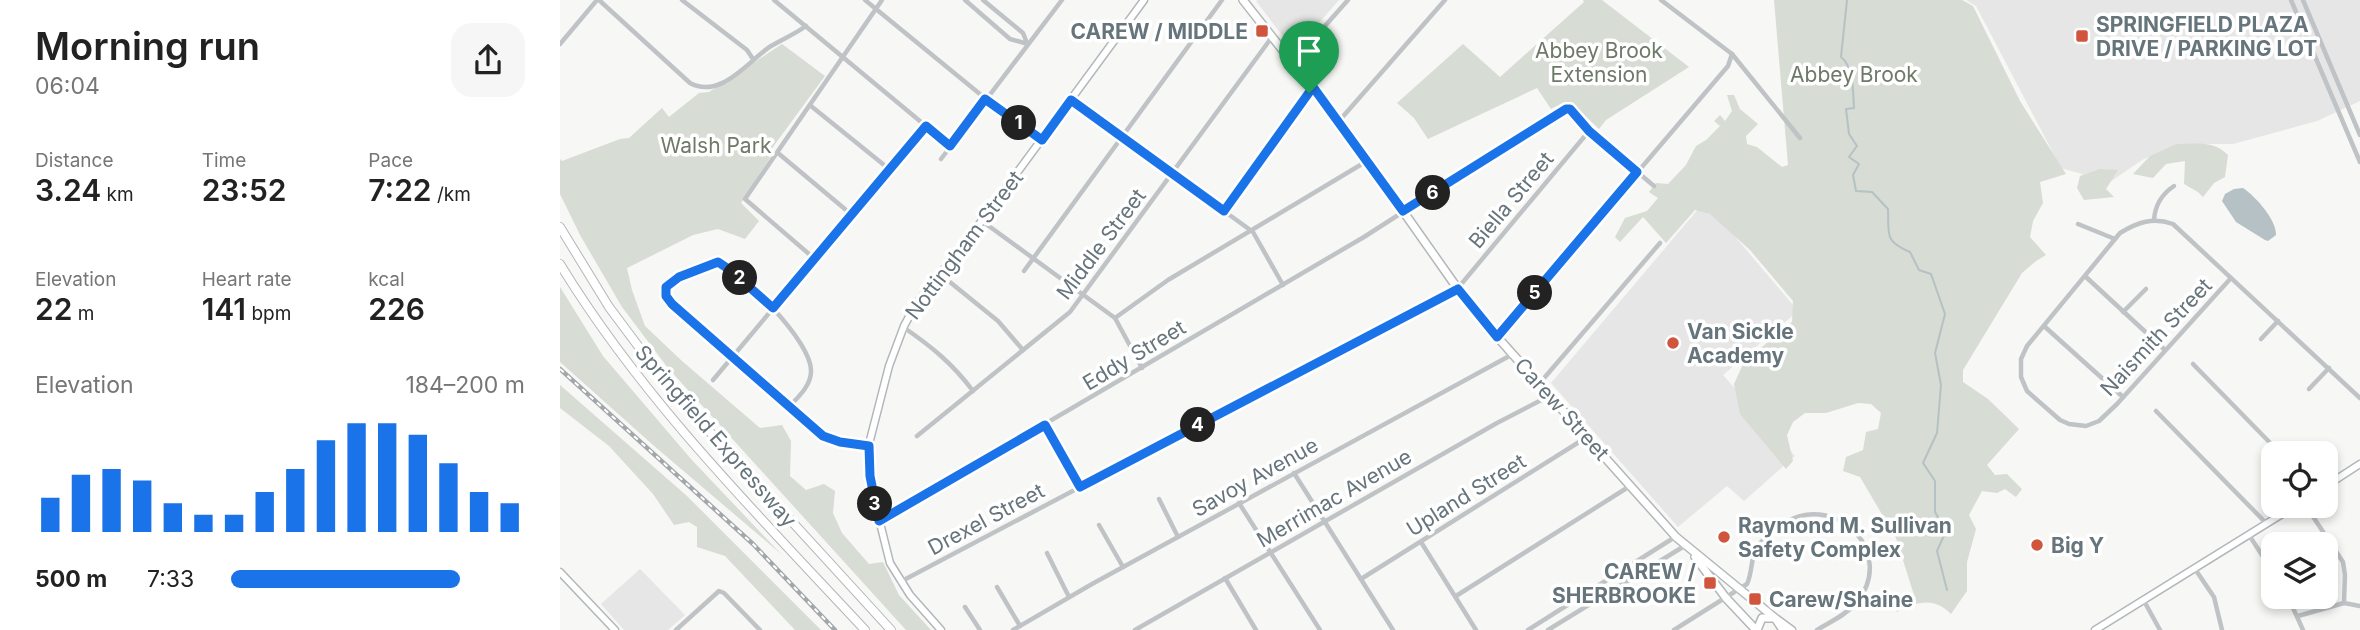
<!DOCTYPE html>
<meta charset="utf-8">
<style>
:root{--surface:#fff;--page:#f6f6f6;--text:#222;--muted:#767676;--accent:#1a73e8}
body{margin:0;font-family:Inter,sans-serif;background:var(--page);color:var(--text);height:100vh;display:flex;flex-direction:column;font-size:26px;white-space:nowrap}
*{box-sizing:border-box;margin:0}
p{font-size:23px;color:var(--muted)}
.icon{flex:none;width:38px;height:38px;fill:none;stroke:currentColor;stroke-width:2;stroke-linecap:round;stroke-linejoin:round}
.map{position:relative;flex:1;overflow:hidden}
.details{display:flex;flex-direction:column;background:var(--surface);width:560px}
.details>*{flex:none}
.tools{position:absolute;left:1701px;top:441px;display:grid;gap:14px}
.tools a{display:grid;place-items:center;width:77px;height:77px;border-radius:14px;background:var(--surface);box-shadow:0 4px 10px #0003;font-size:35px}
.pin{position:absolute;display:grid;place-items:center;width:60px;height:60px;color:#fff;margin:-72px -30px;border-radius:50% 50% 50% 0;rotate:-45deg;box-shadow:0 0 7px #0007}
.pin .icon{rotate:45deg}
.km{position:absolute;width:35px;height:35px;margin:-18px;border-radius:50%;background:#222;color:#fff;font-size:19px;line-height:35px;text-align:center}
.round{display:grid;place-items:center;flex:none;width:74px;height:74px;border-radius:21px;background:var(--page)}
.head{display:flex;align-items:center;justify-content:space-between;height:119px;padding:0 35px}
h1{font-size:38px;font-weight:600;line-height:52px}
.stats{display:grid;grid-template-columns:repeat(3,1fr);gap:10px;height:119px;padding:7px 35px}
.stats div{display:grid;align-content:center}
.stats b{font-size:30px;font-weight:600}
.stats small{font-size:19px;font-weight:400}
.stats p{font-size:19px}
.chart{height:196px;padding:14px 35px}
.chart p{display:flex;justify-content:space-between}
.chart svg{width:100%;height:126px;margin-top:7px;stroke:var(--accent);stroke-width:6}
ul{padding:0 35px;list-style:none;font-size:23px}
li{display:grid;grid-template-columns:112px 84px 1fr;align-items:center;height:52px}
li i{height:18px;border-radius:9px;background:var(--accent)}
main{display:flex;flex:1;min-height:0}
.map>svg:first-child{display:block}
</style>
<main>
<section class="details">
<div class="head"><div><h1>Morning run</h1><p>06:04</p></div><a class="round"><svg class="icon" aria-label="share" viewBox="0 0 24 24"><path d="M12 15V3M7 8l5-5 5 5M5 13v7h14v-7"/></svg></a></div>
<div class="stats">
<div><p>Distance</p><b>3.24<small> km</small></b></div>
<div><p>Time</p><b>23:52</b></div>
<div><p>Pace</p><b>7:22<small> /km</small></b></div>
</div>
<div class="stats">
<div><p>Elevation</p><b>22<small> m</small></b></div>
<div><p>Heart rate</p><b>141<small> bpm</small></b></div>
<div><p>kcal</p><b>226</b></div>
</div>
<div class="chart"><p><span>Elevation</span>184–200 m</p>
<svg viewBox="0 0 160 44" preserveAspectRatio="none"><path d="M5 44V32M15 44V24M25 44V22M35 44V26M45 44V34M55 44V38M65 44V38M75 44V30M85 44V22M95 44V12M105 44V6M115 44V6M125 44V10M135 44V20M145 44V30M155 44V34"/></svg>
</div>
<ul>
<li><b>500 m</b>7:33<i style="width:78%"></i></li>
</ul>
</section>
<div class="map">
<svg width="1800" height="630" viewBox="0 0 1800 630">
<rect width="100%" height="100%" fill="#f7f7f5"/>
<!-- built -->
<g fill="#e5e6e5">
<polygon points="698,0 779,0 734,51 696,1"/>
<polygon points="1406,0 1800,0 1800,101 1757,121 1673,144 1616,144 1582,160 1550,182 1501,168 1416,6"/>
<polygon points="1145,201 1238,311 1163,375 1235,456 1184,501 1167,486 1118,527 991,383"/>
<polygon points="80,569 125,615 108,630 64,630 41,604"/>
</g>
<!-- green -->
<g fill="#d7dcd4">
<polygon points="1023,0 1042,0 1129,67 1046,120 1039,129 1015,106 1003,103 991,109 977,88 868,139 854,118 837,103 903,44 940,77 1024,2"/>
<path d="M1214 0H1402L1413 6 1460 101 1506 174 1480 182 1483 203 1473 221 1470 237 1486 255 1476 261 1462 273 1403 370V382L1428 399 1459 429 1427 465 1435 475 1447 474 1462 489 1456 497 1445 489 1437 493 1422 491 1409 515 1416 529 1407 562V591L1391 614C1374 596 1356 602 1337 612L1333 604 1354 595 1336 538 1300 477 1283 471 1286 457 1303 450 1306 432 1318 429 1321 413 1311 404 1298 403 1266 413H1245L1233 422 1227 435 1233 461 1226 469 1180 414 1174 384 1184 362 1232 322 1233 301 1190 250 1150 214 1135 210 1106 243 1083 217 1060 242 1055 237 1065 218 1087 211 1098 198 1089 192 1096 183 1108 184 1126 165 1136 146 1146 140 1160 126 1154 121 1160 115 1165 121 1172 111 1167 95H1174L1180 109 1198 124 1186 136 1187 144 1197 147 1222 167 1228 165Z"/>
<polygon points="222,44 265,76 210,151 213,153 181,203 199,221 185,239 158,229 133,235 67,268 72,290 85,326 122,361 200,428 222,425 231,441 230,476 246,490 264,484 275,491 273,513 282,533 309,564 323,562 339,595 371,630 346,630 108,368 62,307 20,235 0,194 0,159 2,161 60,139 69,138 102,108 109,117 139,93 149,92"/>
<path d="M1616 144C1636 144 1653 140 1668 155L1665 177 1654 183 1643 197 1638 192 1624 184 1625 161 1606 164 1593 178 1573 174 1590 156Z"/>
<polygon points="1540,169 1558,170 1546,189 1554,197 1524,200 1517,188 1520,176"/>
<polygon points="0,287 43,356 131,459 221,554 93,445 0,362"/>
<polygon points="0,385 127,496 261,630 235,630 165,556 137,547 137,527 129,522 114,525 93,494 49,446 0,408"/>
</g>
<!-- water -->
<path fill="#b5c1c4" d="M1674 189 1683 188C1696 197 1716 219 1716 235L1708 241 1705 240 1676 222 1662 201 1665 194Z"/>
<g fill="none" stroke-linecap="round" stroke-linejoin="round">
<!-- stream -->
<path stroke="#b5c1c4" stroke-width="2" d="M1287 0 1281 57C1294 67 1293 93 1294 108L1286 109 1289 134 1297 146 1289 157 1299 164 1293 175 1296 191 1312 192 1328 209C1329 235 1324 241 1350 252L1359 270 1371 274 1385 314 1375 353 1381 385 1377 433 1363 463 1375 481V512L1386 531 1377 551 1387 590"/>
<!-- secondary casing -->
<g stroke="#b2b7ba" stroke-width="9">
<g id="secondary">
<polyline points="1766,486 1800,464"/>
<polyline points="0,572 55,630"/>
<polyline points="1217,619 1232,630"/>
<polyline points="381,630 350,595 330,563 312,491 309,444 329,366 344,326 356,304 412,234 584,0"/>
<polyline points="1535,630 1735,506"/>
</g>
</g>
<!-- primary casing -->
<g stroke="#b3b7ba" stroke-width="10">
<g id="primary">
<polyline points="683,0 788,133 893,282 923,321 1116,537 1215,618 1223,630"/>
<polyline points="1135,557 1166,598 1196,630"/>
<polyline points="1197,630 1202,618 1214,618"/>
</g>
</g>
<!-- highway casing -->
<g stroke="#b3b6b9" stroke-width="10">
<g id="highway">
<polyline points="0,227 49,307 108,386 331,630"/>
<path d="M0 264C83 400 197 514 305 630"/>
</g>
</g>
<!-- street -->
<g stroke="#bfc3c6" stroke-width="4.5">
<path d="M39 0 130 83C161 100 189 60 211 46 223 39 235 34 246 26"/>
<polyline points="122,0 187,50 193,59"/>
<polyline points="214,0 390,146"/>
<polyline points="305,0 426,99 482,140"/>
<polyline points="405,0 450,39 468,44"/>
<polyline points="423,0 463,33 467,43"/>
<polyline points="1101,0 1172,54 1240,138"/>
<polyline points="1731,0 1800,162"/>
<polyline points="1743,0 1800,135"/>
<polyline points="0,44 37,0"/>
<polyline points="733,62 788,0"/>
<polyline points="511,100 693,232 723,285"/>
<polyline points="251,106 329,169"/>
<polyline points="779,121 885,0"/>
<polyline points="218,153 292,215"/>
<polyline points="381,159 502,0"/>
<polyline points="664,211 753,88"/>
<path d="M1594 220C1595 204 1602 194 1614 186"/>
<polyline points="422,221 555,318 582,368"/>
<polyline points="1518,224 1555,239"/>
<polyline points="256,260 185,199 322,0"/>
<polyline points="464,271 662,0"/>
<polyline points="380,274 438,321 463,350"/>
<polyline points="1526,277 1605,350"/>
<path d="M1671 278 1557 404 1539 421 1526 426 1509 424 1500 420 1467 391 1461 377V359L1467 346 1560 233C1578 222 1593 217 1613 224L1800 398"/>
<polyline points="1563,312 1586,289"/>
<polyline points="555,318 608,280 807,161"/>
<polyline points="1484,326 1563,397"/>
<path d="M343 327C371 346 393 364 413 391"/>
<polyline points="937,337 1168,66 1172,54"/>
<polyline points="1701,339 1718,321"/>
<polyline points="1633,364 1720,453"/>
<polyline points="153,380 366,126"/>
<polyline points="979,384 1100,243"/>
<polyline points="1749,389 1769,368"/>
<path d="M229 407C238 397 251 386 251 371 252 342 183 273 158 262 144 264 108 278 105 292L110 302 245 423C269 441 280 442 309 446"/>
<polyline points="1596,411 1707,524"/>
<polyline points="485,425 520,487"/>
<polyline points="357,436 510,312 712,37"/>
<polyline points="734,473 833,630"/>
<polyline points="599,499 618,537"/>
<polyline points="679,503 760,630"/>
<polyline points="1746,506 1783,562 1785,575 1784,603"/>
<polyline points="319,521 804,237 1002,110 1010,109 1029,131 1094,186"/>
<polyline points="539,525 563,567"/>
<polyline points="1689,535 1713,572"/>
<polyline points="861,542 916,630"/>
<polyline points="487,553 509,597"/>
<polyline points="1635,569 1654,597 1662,630"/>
<polyline points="665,578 696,630"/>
<polyline points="801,579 1027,437"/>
<polyline points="340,582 898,288 1029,131"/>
<polyline points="437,587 460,626"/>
<polyline points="896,596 1070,486"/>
<polyline points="1728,597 1743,630"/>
<polyline points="1584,601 1600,630"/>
<polyline points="405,607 420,630"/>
<polyline points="1738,616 1784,603 1800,606"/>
<polyline points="116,630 159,591 164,593 200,630"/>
<polyline points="453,630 532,584 953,354"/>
<polyline points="575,630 937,423 989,396"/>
<polyline points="968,630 1115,537"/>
<polyline points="988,630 1126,545"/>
<path d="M1114 630 1187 584C1193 571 1190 559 1197 548 1203 538 1214 529 1224 523 1279 491 1337 555 1296 603 1286 615 1270 622 1257 630"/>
</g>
<!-- secondary -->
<use href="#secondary" stroke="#fff" stroke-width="6"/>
<!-- primary -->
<use href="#primary" stroke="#fff" stroke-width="7"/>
<!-- highway -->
<use href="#highway" stroke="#fff" stroke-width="8"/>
<!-- rail casing -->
<g stroke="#a1a7ab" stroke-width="4.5">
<polyline id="rail" points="0,369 193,544 275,630"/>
</g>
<!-- rail -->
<use href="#rail" stroke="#fff" stroke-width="2" stroke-dasharray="5" stroke-linecap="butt"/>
</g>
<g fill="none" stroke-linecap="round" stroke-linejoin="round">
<!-- route casing -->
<g stroke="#fff" stroke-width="14">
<polygon id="route" points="753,87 843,211 1006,109 1010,109 1029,131 1077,172 937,337 898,289 520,487 485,425 319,521 310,476 309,446 280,442 263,436 112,304 106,296 106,287 119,277 158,262 170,270 213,308 366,126 390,146 425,99 482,140 511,100 664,211"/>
</g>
<!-- route -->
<use href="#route" stroke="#1a73e8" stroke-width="9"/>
</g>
<!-- markers -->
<g fill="#d0553c" stroke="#fff" stroke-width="2.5">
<rect x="695" y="24" width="14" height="14" rx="3.5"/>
<rect x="1515" y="29" width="14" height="14" rx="3.5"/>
<circle cx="1113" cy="343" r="7"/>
<circle cx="1164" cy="537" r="7"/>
<circle cx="1477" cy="545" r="7"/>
<rect x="1143" y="576" width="14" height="14" rx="3.5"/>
<rect x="1188" y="592" width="14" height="14" rx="3.5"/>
</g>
<g text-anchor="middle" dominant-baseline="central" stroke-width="7" stroke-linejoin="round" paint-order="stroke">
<!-- poi labels -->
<g font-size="21" font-weight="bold" fill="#66747c" stroke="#fff" text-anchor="start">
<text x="1536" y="24">SPRINGFIELD PLAZA<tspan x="1536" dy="24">DRIVE / PARKING LOT</tspan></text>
<text x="688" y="31" text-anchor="end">CAREW / MIDDLE</text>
<text x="1127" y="331">Van Sickle<tspan x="1127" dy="24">Academy</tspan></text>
<text x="1178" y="525">Raymond M. Sullivan<tspan x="1178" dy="24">Safety Complex</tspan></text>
<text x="1491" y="545">Big Y</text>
<text x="1136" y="571" text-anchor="end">CAREW /<tspan x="1136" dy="24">SHERBROOKE</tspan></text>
<text x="1209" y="599">Carew/Shaine</text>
</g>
<!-- park labels -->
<g font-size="21" fill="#6d7a68" stroke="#fff">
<text x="1039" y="50">Abbey Brook<tspan x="1039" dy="24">Extension</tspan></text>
<text x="1294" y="74">Abbey Brook</text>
<text x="156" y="145">Walsh Park</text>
</g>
<!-- street labels -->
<g font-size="21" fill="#66747c" stroke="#fff">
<text transform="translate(951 200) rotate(-50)">Biella Street</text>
<text transform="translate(541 244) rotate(-53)">Middle Street</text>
<text transform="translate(404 245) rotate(-53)">Nottingham Street</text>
<text transform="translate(1596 337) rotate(-47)">Naismith Street</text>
<text transform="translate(574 355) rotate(-31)">Eddy Street</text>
<text transform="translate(1002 409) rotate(48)">Carew Street</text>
<text transform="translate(156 436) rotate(49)">Springfield Expressway</text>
<text transform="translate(695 477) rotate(-29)">Savoy Avenue</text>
<text transform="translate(906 495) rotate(-32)">Upland Street</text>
<text transform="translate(774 498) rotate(-30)">Merrimac Avenue</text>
<text transform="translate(426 519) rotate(-28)">Drexel Street</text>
</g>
</g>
</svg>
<div class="tools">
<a><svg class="icon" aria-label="locate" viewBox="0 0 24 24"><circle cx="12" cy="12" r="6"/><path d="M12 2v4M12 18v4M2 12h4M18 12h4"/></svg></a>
<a><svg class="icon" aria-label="layers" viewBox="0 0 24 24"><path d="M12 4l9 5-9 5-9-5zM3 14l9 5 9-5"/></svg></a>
</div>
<div class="pin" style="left:749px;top:93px;background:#1e9e55"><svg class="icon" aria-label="arrive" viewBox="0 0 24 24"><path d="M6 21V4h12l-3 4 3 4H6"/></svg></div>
<b class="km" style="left:459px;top:123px">1</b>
<b class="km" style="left:180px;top:278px">2</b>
<b class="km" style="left:315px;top:504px">3</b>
<b class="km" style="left:638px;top:425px">4</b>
<b class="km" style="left:975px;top:293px">5</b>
<b class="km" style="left:873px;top:193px">6</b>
</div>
</main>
